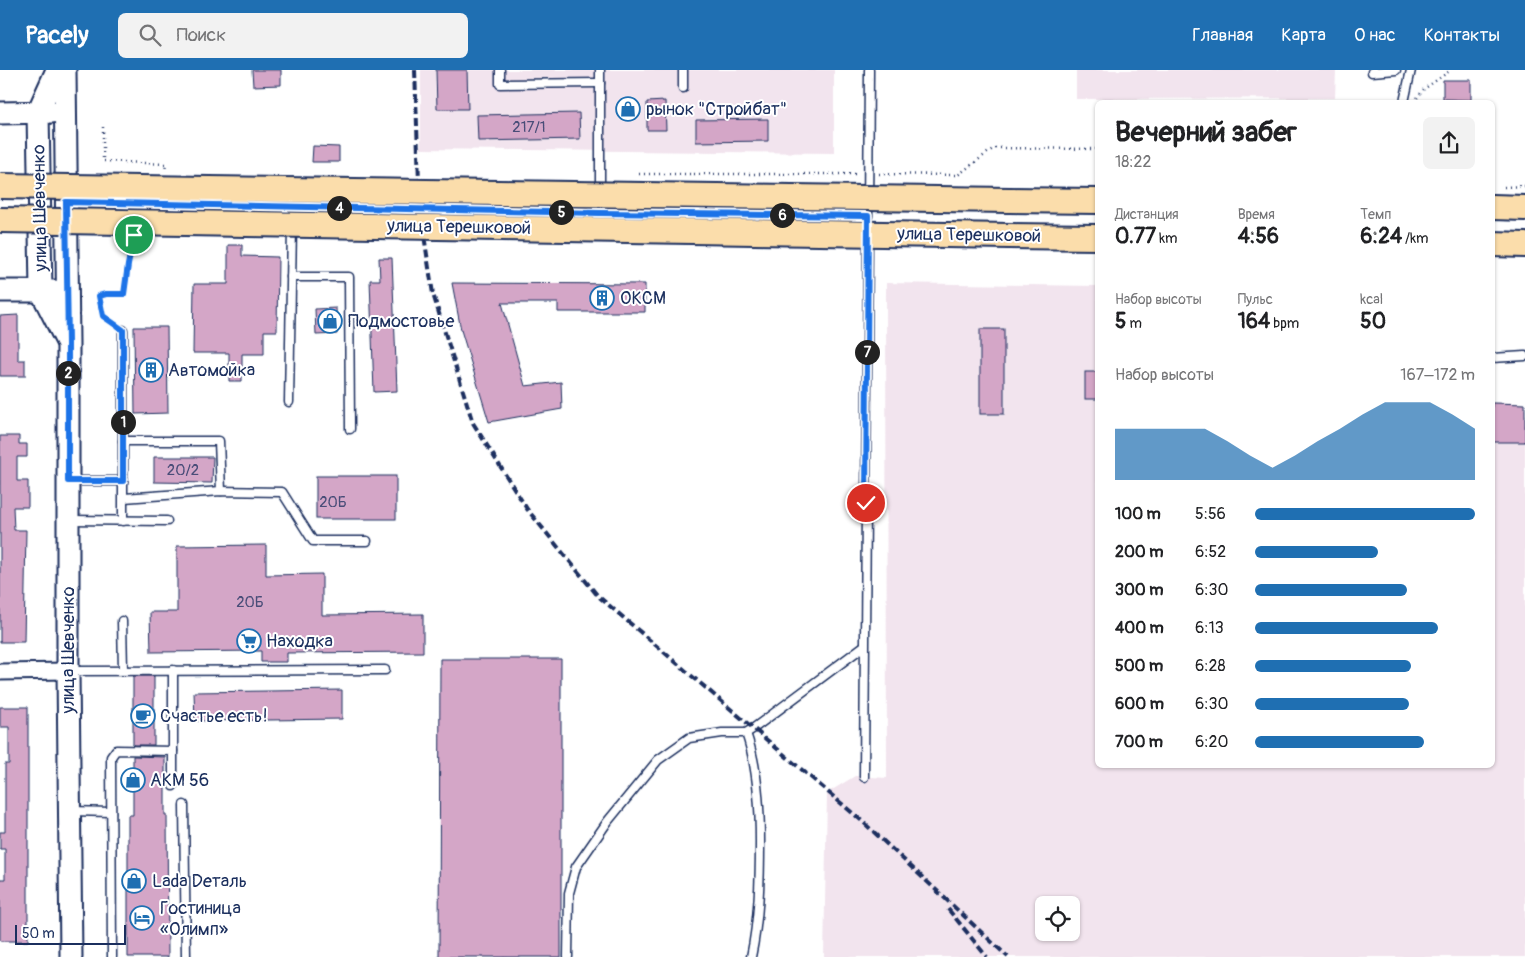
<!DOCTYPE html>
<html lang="ru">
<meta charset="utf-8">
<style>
:root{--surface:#fff;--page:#f2f2f2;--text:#202124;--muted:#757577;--accent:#1f6fb2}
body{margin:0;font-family:Pangolin,sans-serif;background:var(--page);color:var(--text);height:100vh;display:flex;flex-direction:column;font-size:19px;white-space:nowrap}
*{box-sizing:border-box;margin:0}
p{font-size:16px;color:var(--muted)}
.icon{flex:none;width:28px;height:28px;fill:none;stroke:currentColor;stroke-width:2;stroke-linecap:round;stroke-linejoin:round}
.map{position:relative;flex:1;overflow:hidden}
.details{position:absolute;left:1095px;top:30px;width:400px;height:668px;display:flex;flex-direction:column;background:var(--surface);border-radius:8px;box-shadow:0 1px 4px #0004}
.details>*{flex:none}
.tools{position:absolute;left:1035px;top:826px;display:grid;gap:10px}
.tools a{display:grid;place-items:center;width:45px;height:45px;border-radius:8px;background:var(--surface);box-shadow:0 1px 4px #0004;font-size:25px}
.scale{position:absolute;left:15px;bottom:12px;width:111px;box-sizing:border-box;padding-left:5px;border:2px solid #1b2f5e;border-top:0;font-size:14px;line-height:18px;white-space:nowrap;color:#1b2f5e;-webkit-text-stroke:4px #fff;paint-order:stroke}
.pin{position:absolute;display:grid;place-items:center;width:42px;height:42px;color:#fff;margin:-21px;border:2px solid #fff;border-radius:50%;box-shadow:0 1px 5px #0007}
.km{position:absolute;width:25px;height:25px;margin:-12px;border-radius:50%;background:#222;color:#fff;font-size:14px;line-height:25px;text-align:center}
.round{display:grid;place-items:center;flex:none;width:52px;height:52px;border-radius:8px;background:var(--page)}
.summary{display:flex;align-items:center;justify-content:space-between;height:85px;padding:0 20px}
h1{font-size:28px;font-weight:700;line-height:38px}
.stats{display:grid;grid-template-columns:repeat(3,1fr);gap:8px;height:85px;padding:5px 20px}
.stats div{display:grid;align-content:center}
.stats b{font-size:21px;font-weight:700}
.stats small{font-size:14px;font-weight:400}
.stats p{font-size:14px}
.chart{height:140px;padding:10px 20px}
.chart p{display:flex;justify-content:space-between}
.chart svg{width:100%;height:90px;margin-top:5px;fill:var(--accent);opacity:.7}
ul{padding:0 20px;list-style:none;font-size:16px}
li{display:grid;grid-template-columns:80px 60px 1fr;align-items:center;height:38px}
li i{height:12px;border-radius:6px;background:var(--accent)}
header{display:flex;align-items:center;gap:30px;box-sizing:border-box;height:70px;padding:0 25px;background:var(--accent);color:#fff}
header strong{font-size:24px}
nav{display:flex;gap:28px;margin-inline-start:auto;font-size:18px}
.search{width:350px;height:45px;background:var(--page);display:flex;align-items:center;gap:12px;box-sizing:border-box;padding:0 18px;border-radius:8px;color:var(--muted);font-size:19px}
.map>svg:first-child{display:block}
</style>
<header>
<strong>Pacely</strong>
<div class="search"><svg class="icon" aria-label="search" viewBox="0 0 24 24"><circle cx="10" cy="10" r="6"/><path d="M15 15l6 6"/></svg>Поиск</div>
<nav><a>Главная</a><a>Карта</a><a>О нас</a><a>Контакты</a></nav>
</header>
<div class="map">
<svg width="1525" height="887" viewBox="0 0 1525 887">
<rect width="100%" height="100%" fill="#fff"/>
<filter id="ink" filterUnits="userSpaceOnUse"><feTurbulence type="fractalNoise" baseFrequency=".02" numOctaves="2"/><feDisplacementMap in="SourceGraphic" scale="10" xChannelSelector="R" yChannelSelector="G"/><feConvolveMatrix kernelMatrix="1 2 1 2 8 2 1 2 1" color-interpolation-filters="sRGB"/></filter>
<g filter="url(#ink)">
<!-- built -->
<g fill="#f2e4ee" fill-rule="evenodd">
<polygon points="421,0 834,0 834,83 421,79"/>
<polygon points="1076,0 1336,0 1335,28 1076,29"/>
<path d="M886 213 1097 216 1098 695H1492L1493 332 1525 333V887H824L827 723 855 706 887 708ZM1044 835H1071V862H1044Z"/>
</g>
<!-- building -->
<g fill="#d4a6c7" stroke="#1b2f5e">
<polygon points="252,0 281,0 281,15 253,16"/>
<polygon points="436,0 467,0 468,39 437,39"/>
<polygon points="1443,10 1471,10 1471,30 1443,29"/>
<polygon points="665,31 666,60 647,60 647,32"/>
<polygon points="579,43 580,69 478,71 477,45"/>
<polygon points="768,49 768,71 696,72 696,50"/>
<polygon points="313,76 339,77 339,92 312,92"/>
<polygon points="228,175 242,175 242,186 278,187 277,261 264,261 264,284 242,284 242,311 229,311 229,283 193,283 194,214 228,214"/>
<polygon points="379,188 392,188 397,321 374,322 370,210 380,210"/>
<polygon points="452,213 645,214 645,242 558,242 558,233 502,233 525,316 561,312 562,339 489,352 461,260"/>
<polygon points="336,238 337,264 316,265 315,239"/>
<polygon points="18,245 18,290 25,290 25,306 0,306 0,246"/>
<polygon points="134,257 167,257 168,343 135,344"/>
<rect x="980" y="259" width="24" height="85"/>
<rect x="1085" y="302" width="13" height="27"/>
<polygon points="1492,333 1525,334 1525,372 1492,372"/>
<polygon points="0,366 19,366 19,374 27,374 27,387 17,387 17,411 28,411 28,437 13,437 14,460 26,460 24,572 0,572"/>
<polygon points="154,387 213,387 212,413 154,412"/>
<rect x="316" y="406" width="80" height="43"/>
<polygon points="266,475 266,505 322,504 322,545 423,544 423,582 287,583 287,592 261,592 261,581 151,582 150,542 177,542 177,476"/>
<polygon points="440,589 561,589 561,887 439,887"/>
<rect x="133" y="606" width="21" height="69"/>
<polygon points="342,620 342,649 195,651 194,622"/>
<polygon points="0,637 28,637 28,871 0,871 0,809 5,809 5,779 0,779 0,762 5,762 5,694 9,694 9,657 0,657"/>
<polygon points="133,686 165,687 165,745 167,745 168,887 128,887 128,745 133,745"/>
</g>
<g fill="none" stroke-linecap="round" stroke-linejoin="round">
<!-- lane casing -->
<g stroke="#1b2f5e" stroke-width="11">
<g id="lane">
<polyline points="500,0 500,14 600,13"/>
<polyline points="600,0 600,121"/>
<polyline points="683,0 683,18"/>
<polyline points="1372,2 1396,0"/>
<polyline points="1404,32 1411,0"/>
<polyline points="68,132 600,143 868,146 869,0"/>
<polyline points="291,207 349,207 350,359"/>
<polyline points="123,260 123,371"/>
<polyline points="1492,288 1525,286"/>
<polyline points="289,332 292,157"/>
<polyline points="70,411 123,411"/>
<polyline points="124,428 221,421 282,422 313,471 367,471"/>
<polyline points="69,450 167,451"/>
<polyline points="123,451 123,371 219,371 221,421"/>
<polyline points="122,551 123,600"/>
<polyline points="173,600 173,716"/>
<polyline points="70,601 385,600"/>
<path d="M746 663C758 697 760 736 760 772 760 811 759 849 751 887"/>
<polyline points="864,707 868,165"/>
<polyline points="184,735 186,887"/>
<polyline points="71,741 111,742"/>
<polyline points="112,887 111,687 116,680 173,681"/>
<polyline points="568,887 569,823 576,797 608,751 658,690 689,668 722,663 746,663 754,658 864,576"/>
</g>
</g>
<!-- street casing -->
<g stroke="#1b2f5e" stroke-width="19">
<polyline id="street" points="0,602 68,601"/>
</g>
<!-- secondary casing -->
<g stroke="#1b2f5e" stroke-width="25">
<g id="secondary">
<polyline points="57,0 38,42 41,221 66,270"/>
<polyline points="65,0 68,274 68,601 71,887"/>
<polyline points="0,43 52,42"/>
<polyline points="0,221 55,221"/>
</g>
</g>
<!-- primary casing -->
<g stroke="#1b2f5e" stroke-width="28">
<g id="primary">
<polyline points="1010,130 1098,131"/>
<polyline points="1492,137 1525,138"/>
<polyline points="1010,166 1098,167"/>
<polyline points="1492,174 1525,175"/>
</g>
</g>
<!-- path -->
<g stroke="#1b2f5e" stroke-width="2.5" stroke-dasharray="1 4" stroke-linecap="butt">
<polyline points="1417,28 1424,19 1451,0"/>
<polyline points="103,57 103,91 166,94 165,101"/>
<polyline points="639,104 859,104"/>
<polyline points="879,104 958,105 994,78 1098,79"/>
<polyline points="1504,117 1525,116"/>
<polyline points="114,254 103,246 99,226 106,224 124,224 128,195 133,170"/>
</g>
<!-- lane -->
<use href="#lane" stroke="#fff" stroke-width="8"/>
<!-- street -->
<use href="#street" stroke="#fff" stroke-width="15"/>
<!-- secondary -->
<use href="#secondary" stroke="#fff" stroke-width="21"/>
<!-- primary -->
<use href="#primary" stroke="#fbddab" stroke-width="24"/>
<!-- rail -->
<g stroke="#1b2f5e" stroke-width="4" stroke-dasharray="8 4" stroke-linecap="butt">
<polyline points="415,0 420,139 433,224 473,353 527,439 598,526 862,751 1008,887"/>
<polyline points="948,839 987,887"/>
</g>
<!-- primary-bridge casing -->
<g stroke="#1b2f5e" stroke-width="28" stroke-linecap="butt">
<g id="primary-bridge">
<polyline points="0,116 1010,130"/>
<polyline points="0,150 1010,166"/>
</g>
</g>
<!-- primary-bridge -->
<use href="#primary-bridge" stroke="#fbddab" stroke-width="24"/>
</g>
</g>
<g fill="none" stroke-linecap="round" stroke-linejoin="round" filter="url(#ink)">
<!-- route casing -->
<g stroke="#fff" stroke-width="10">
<polyline id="route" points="134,165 128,195 124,224 106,224 99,226 103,246 123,260 123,411 68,411 68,274 66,132 600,143 868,146 866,433"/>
</g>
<!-- route -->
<use href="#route" stroke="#1a73e8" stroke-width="6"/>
</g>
<!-- icons -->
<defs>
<g id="shop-ring" transform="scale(1.25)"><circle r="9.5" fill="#fff" stroke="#1f6fb2" stroke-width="1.5"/><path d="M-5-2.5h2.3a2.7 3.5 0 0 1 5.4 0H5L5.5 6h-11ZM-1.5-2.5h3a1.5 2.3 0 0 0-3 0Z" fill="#1f6fb2"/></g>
<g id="building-ring" transform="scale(1.25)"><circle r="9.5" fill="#fff" stroke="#1f6fb2" stroke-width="1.5"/><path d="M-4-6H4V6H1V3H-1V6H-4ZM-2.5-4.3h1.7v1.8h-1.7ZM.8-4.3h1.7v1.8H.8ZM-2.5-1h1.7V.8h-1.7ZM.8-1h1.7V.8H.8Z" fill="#1f6fb2"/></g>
<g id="supermarket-ring" transform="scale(1.25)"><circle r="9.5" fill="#fff" stroke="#1f6fb2" stroke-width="1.5"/><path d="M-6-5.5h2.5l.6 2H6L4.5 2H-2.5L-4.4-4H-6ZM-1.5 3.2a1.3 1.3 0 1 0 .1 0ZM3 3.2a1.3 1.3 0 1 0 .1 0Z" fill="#1f6fb2"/></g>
<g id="cafe-ring" transform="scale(1.25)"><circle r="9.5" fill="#fff" stroke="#1f6fb2" stroke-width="1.5"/><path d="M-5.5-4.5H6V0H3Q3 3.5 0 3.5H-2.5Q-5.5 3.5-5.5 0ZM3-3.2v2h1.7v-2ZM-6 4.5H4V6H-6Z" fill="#1f6fb2"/></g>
<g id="hotel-ring" transform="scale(1.25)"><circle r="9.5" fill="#fff" stroke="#1f6fb2" stroke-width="1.5"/><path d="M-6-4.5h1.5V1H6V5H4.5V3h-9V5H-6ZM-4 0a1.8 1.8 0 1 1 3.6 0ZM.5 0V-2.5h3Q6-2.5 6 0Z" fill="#1f6fb2"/></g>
</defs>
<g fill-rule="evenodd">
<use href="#shop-ring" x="628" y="39"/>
<use href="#building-ring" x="602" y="228"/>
<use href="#shop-ring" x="330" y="251"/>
<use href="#building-ring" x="151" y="300"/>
<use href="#supermarket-ring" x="249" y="571"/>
<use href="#cafe-ring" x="143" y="646"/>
<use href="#shop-ring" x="133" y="710"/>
<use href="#shop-ring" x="134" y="811"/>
<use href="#hotel-ring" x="142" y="848"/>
</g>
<g text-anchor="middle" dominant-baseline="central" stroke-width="4" stroke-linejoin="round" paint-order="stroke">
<!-- number labels -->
<g font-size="15" fill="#494d78">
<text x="529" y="57">217/1</text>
<text x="183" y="400">20/2</text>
<text x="333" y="432">20Б</text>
<text x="250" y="532">20Б</text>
</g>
<!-- poi labels -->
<g font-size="18" fill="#1b2f5e" stroke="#fff" text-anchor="start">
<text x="646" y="39">рынок "Стройбат"</text>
<text x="620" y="228">ОКСМ</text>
<text x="348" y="251">Подмостовье</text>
<text x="168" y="300">Автомойка</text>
<text x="266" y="571">Находка</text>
<text x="160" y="646">Счастье есть!</text>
<text x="150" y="710">АКМ 56</text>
<text x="152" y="811">Lada Dеталь</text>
<text x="160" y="838">Гостиница<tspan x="160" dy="21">«Олимп»</tspan></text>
</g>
<!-- street labels -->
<g font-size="18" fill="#1b2f5e" stroke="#fff">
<text transform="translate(40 138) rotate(-91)">улица Шевченко</text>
<text transform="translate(459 157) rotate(1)">улица Терешковой</text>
<text transform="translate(969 165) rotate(1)">улица Терешковой</text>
<text transform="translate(68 580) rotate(-90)">улица Шевченко</text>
</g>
</g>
</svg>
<div class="tools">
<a><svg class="icon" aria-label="locate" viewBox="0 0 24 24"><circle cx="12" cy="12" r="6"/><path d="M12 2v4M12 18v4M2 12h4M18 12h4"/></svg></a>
</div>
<div class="scale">50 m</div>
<div class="pin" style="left:134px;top:165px;background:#1e9e55"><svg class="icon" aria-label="arrive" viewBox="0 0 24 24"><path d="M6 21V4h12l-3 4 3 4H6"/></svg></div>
<div class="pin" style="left:866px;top:433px;background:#d93025"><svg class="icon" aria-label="check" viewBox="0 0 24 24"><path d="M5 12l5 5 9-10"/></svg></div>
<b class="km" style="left:123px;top:352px">1</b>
<b class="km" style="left:68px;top:303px">2</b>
<b class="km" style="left:339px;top:138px">4</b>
<b class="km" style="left:561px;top:142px">5</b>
<b class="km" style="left:782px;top:145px">6</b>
<b class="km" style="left:867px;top:282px">7</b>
<section class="details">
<div class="summary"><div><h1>Вечерний забег</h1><p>18:22</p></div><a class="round"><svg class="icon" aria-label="share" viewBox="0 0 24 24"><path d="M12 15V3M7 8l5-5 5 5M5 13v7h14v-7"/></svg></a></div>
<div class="stats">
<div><p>Дистанция</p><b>0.77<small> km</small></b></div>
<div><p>Время</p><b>4:56</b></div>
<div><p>Темп</p><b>6:24<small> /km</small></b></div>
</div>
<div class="stats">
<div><p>Набор высоты</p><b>5<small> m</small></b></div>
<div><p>Пульс</p><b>164<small> bpm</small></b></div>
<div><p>kcal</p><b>50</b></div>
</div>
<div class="chart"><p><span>Набор высоты</span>167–172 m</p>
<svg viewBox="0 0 160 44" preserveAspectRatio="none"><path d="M0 44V19L10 19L20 19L30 19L40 19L50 25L60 32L70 38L80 32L90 25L100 19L110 12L120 6L130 6L140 6L150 12L160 19V44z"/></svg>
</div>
<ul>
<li><b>100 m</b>5:56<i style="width:100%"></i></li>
<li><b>200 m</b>6:52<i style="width:56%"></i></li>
<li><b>300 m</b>6:30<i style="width:69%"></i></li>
<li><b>400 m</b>6:13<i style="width:83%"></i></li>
<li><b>500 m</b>6:28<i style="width:71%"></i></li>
<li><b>600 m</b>6:30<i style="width:70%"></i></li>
<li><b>700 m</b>6:20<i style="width:77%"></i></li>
</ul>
</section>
</div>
